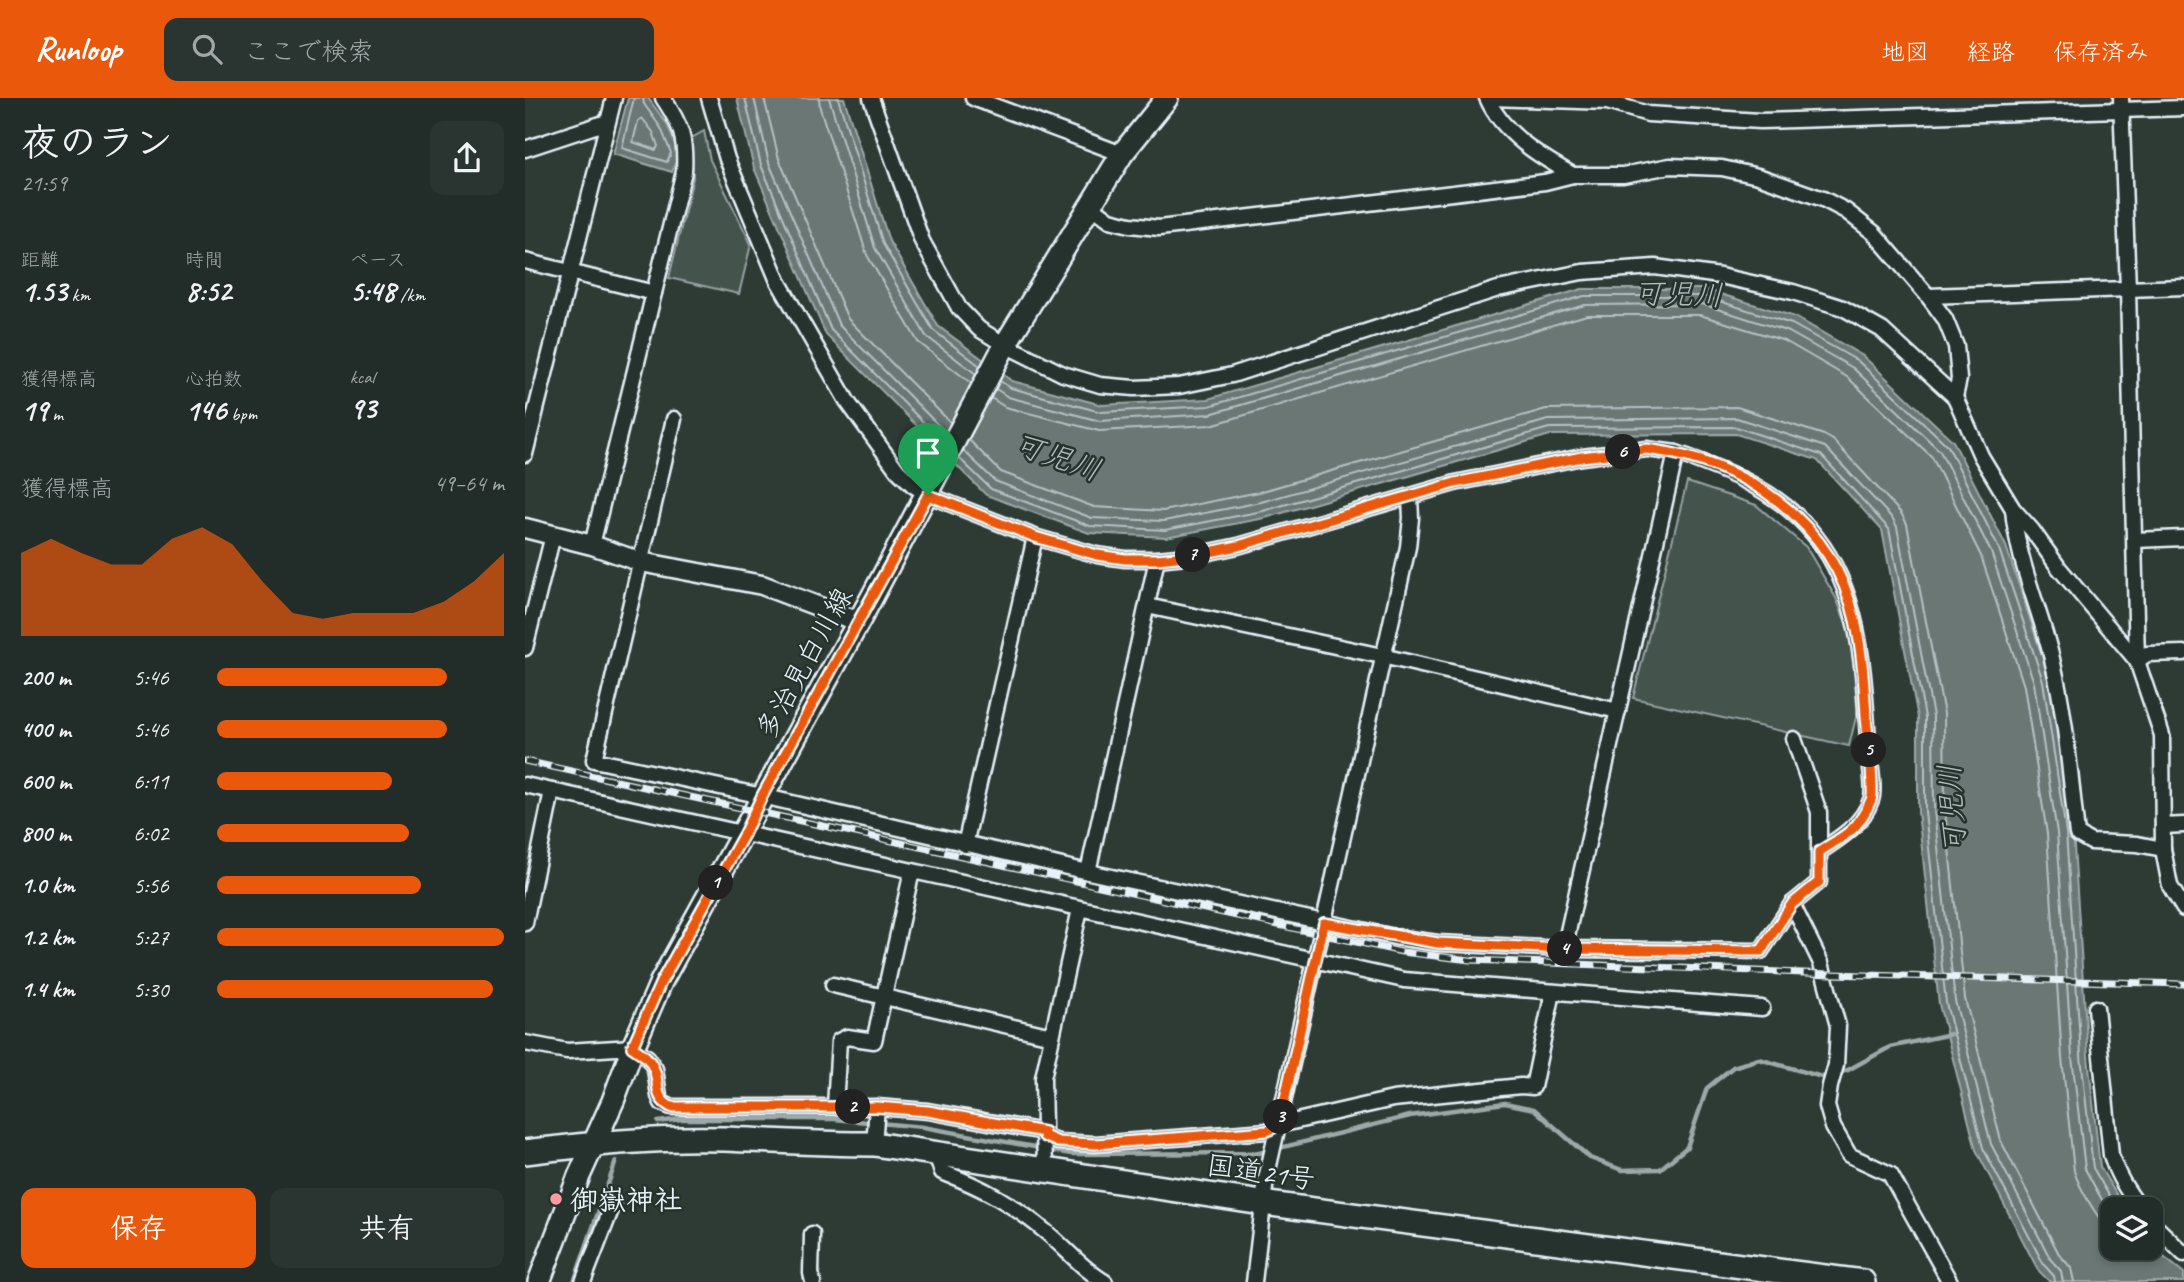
<!DOCTYPE html>
<html lang="ja">
<meta charset="utf-8">
<style>
:root{--surface:#222c28;--page:#2a3430;--text:#f1f3f6;--muted:#a2a7a8;--line:#3f4845;--accent:#ea580c}
body{margin:0;font-family:Caveat,"Klee One",sans-serif;background:var(--page);color:var(--text);height:100vh;display:flex;flex-direction:column;font-size:26px;white-space:nowrap}
*{box-sizing:border-box;margin:0}
p{font-size:23px;color:var(--muted)}
.icon{flex:none;width:38px;height:38px;fill:none;stroke:currentColor;stroke-width:2;stroke-linecap:round;stroke-linejoin:round}
.map{position:relative;flex:1;overflow:hidden}
.panel{display:flex;flex-direction:column;background:var(--surface);width:525px}
.panel>*{flex:none}
.controls{position:absolute;left:1575px;top:1099px;display:grid;gap:14px}
.controls a{display:grid;place-items:center;width:63px;height:63px;border-radius:14px;background:var(--surface);box-shadow:0 4px 10px #0003,0 0 0 2px var(--line);font-size:35px}
.pin{position:absolute;display:grid;place-items:center;width:60px;height:60px;color:#fff;margin:-72px -30px;border-radius:50% 50% 50% 0;rotate:-45deg;box-shadow:0 0 7px #0007}
.pin .icon{rotate:45deg}
.km{position:absolute;width:35px;height:35px;margin:-18px;border-radius:50%;background:#222;color:#fff;font-size:19px;line-height:35px;text-align:center}
.round{display:grid;place-items:center;flex:none;width:74px;height:74px;border-radius:14px;background:var(--page)}
.overview{display:flex;align-items:center;justify-content:space-between;height:119px;padding:0 21px}
h1{font-size:38px;font-weight:800;line-height:52px}
.metrics{display:grid;grid-template-columns:repeat(3,1fr);gap:10px;height:119px;padding:7px 21px}
.metrics div{display:grid;align-content:center}
.metrics b{font-size:30px;font-weight:800}
.metrics small{font-size:19px;font-weight:400}
.metrics p{font-size:19px}
.chart{height:196px;padding:14px 21px}
.chart p{display:flex;justify-content:space-between}
.chart svg{width:100%;height:126px;margin-top:7px;fill:var(--accent);opacity:.7}
.cta{display:flex;gap:14px;margin-top:auto;padding:14px 21px}
.cta a{flex:1;height:80px;border-radius:14px;background:var(--accent);color:#fff;font-size:28px;font-weight:800;line-height:80px;text-align:center}
.cta a+a{background:var(--page);color:var(--text)}
ul{padding:0 21px;list-style:none;font-size:23px}
li{display:grid;grid-template-columns:112px 84px 1fr;align-items:center;height:52px}
li i{height:18px;border-radius:9px;background:var(--accent)}
header{display:flex;align-items:center;gap:42px;box-sizing:border-box;height:98px;padding:0 35px;background:var(--accent);color:#fff}
header strong{font-size:33px}
nav{display:flex;gap:38px;margin-inline-start:auto;font-size:24px}
.search{width:490px;height:63px;background:var(--page);display:flex;align-items:center;gap:18px;box-sizing:border-box;padding:0 24px;border-radius:14px;color:var(--muted);font-size:26px}
main{display:flex;flex:1;min-height:0}
.map>svg:first-child{display:block}
</style>
<header>
<strong>Runloop</strong>
<div class="search"><svg class="icon" aria-label="search" viewBox="0 0 24 24"><circle cx="10" cy="10" r="6"/><path d="M15 15l6 6"/></svg>ここで検索</div>
<nav><a>地図</a><a>経路</a><a>保存済み</a></nav>
</header>
<main>
<section class="panel">
<div class="overview"><div><h1>夜のラン</h1><p>21:59</p></div><a class="round"><svg class="icon" aria-label="share" viewBox="0 0 24 24"><path d="M12 15V3M7 8l5-5 5 5M5 13v7h14v-7"/></svg></a></div>
<div class="metrics">
<div><p>距離</p><b>1.53<small> km</small></b></div>
<div><p>時間</p><b>8:52</b></div>
<div><p>ペース</p><b>5:48<small> /km</small></b></div>
</div>
<div class="metrics">
<div><p>獲得標高</p><b>19<small> m</small></b></div>
<div><p>心拍数</p><b>146<small> bpm</small></b></div>
<div><p>kcal</p><b>93</b></div>
</div>
<div class="chart"><p><span>獲得標高</span>49–64 m</p>
<svg viewBox="0 0 160 44" preserveAspectRatio="none"><path d="M0 44V15L10 10L20 15L30 19L40 19L50 10L60 6L70 12L80 25L90 36L100 38L110 36L120 36L130 36L140 32L150 25L160 15V44z"/></svg>
</div>
<ul>
<li><b>200 m</b>5:46<i style="width:80%"></i></li>
<li><b>400 m</b>5:46<i style="width:80%"></i></li>
<li><b>600 m</b>6:11<i style="width:61%"></i></li>
<li><b>800 m</b>6:02<i style="width:67%"></i></li>
<li><b>1.0 km</b>5:56<i style="width:71%"></i></li>
<li><b>1.2 km</b>5:27<i style="width:100%"></i></li>
<li><b>1.4 km</b>5:30<i style="width:96%"></i></li>
</ul>
<div class="cta"><a>保存</a><a>共有</a></div>
</section>
<div class="map">
<svg width="1659" height="1184" viewBox="0 0 1659 1184">
<rect width="100%" height="100%" fill="#2e3b35"/>
<filter id="ink" filterUnits="userSpaceOnUse"><feTurbulence type="fractalNoise" baseFrequency=".0143" numOctaves="2"/><feDisplacementMap in="SourceGraphic" scale="14" xChannelSelector="R" yChannelSelector="G"/><feConvolveMatrix kernelMatrix="1 2 1 2 8 2 1 2 1" color-interpolation-filters="sRGB"/></filter>
<g filter="url(#ink)">
<!-- green -->
<g fill="#45524e" stroke="#96a2a3" stroke-width="2">
<polygon points="179,33 185,62 226,146 214,196 144,180 168,80 165,41"/>
<polygon points="1162,384 1231,407 1281,449 1311,500 1326,538 1335,603 1324,648 1108,600"/>
</g>
<!-- water -->
<g fill="#6b7775" stroke="#9da8a9" stroke-width="2">
<polygon points="103,0 123,0 142,26 154,56 147,74 88,56"/>
<polygon points="212,0 319,0 364,143 413,228 487,283 577,307 683,301 1057,191 1179,191 1270,219 1338,258 1428,343 1481,448 1525,582 1548,733 1563,958 1575,1069 1600,1111 1587,1111 1587,1150 1626,1149 1659,1175 1659,1184 1525,1184 1513,1172 1451,1052 1414,906 1393,714 1393,620 1357,432 1292,362 1211,336 1025,337 740,420 641,439 564,435 461,397 301,237 229,70"/>
</g>
<g fill="none" stroke-linecap="round" stroke-linejoin="round">
<!-- shore -->
<g stroke="#b6c0c4" stroke-width="2">
<polyline points="109,0 97,50 142,64 146,55 136,30 119,6 118,0"/>
<polyline points="220,0 236,67 306,232 416,342"/>
<polyline points="229,0 244,65 314,227 420,334"/>
<polyline points="239,0 254,61 323,221 425,324"/>
<polyline points="294,0 295,10 342,157 393,244 446,285"/>
<polyline points="304,0 350,150 401,238 451,276"/>
<polyline points="313,0 358,146 408,232 455,268"/>
<polygon points="117,20 128,34 133,48 131,52 108,44 113,23"/>
<polyline points="475,283 486,290 576,314 684,308 1059,198 1178,198 1267,226 1333,263 1423,348 1474,451 1518,583 1541,734 1556,958 1568,1070 1592,1111"/>
<polyline points="471,291 483,299 575,323 685,316 1060,207 1177,206 1264,234 1328,270 1415,353 1466,454 1509,585 1532,735 1547,959 1560,1071 1587,1120"/>
<path d="M466 300 480 309 574 333 686 327 1062 217H1175L1260 243 1322 279 1407 359 1456 458 1499 588 1522 736 1537 960 1549 1073C1554 1089 1574 1124 1587 1134"/>
<polyline points="444,342 476,374 569,409 638,413 734,394 1021,311 1212,309 1299,337 1308,342 1376,415 1382,426 1419,616 1420,713 1440,901 1476,1043 1534,1156 1546,1170 1549,1184"/>
<polyline points="438,352 470,383 567,420 639,423 736,404 1023,322 1212,320 1300,349 1368,421 1372,429 1408,618 1409,713 1430,903 1466,1046 1526,1162 1536,1173 1538,1184"/>
<polyline points="434,360 466,391 565,428 640,432 738,413 1024,330 1211,329 1296,357 1364,431 1400,619 1400,714 1421,905 1458,1050 1519,1167 1529,1178 1530,1184"/>
</g>
<!-- stream -->
<g stroke="#9da8a9" stroke-width="4.5">
<polyline points="1313,975 1323,972 1365,949 1426,936"/>
<polyline points="133,1024 156,1021 309,1021 398,1029 515,1050"/>
<polyline points="524,1052 546,1056 734,1055 885,1018 980,1005 1009,1011 1065,1060 1097,1072 1135,1071 1162,1049 1182,990 1208,969 1234,961 1297,979 1305,977"/>
<polyline points="49,1184 91,1063"/>
</g>
<!-- minor casing -->
<g stroke="#e8f1f8" stroke-width="19">
<g id="minor">
<polyline points="184,0 202,61 253,183 322,303 372,372 388,387 403,397 510,439 572,457 600,461 632,461 671,457 713,448 930,385 1057,359 1122,351 1151,355 1039,851"/>
<polyline points="346,0 397,143 434,210 454,231 480,247 538,276 575,287 609,290 654,288 707,277 973,191 1057,174 1130,169 1195,178 1268,194 1318,210 1357,232 1430,299"/>
<polyline points="448,0 597,56"/>
<path d="M962 0C978 36 1014 58 1048 77"/>
<polyline points="966,0 1082,4 1123,16 1235,23 1659,10"/>
<polyline points="1596,0 1603,191 1612,563 1637,637 1638,751 1645,788 1659,811"/>
<polyline points="0,51 82,24"/>
<polyline points="565,107 585,122 605,127 634,130 1020,84 1048,77 1098,77 1145,68 1197,70 1233,78 1298,101 1321,113 1349,135 1403,198 1420,221 1431,248 1434,281 1430,299 1456,358 1488,411 1507,432 1534,470 1612,563"/>
<polyline points="0,163 129,195"/>
<polyline points="1403,198 1659,189"/>
<polyline points="149,321 69,662 237,698 563,774 870,839 913,845 1039,851 1236,853 1267,806"/>
<path d="M1151 355C1204 373 1256 394 1291 439 1339 500 1338 581 1344 654 1345 666 1350 693 1346 702 1337 727 1315 740 1294 754"/>
<polyline points="0,356 89,0"/>
<path d="M1488 411C1492 462 1515 511 1527 561 1541 618 1545 677 1552 736L1566 744 1612 746 1638 751"/>
<polyline points="1610,442 1659,440"/>
<path d="M67 447 159 73C161 40 156 27 138 0"/>
<polyline points="622,508 857,558 1093,613"/>
<polyline points="0,550 28,437"/>
<polyline points="1612,563 1622,556 1659,555"/>
<polyline points="1269,641 1294,714 1294,784 1267,806 1296,865 1313,928 1311,967 1305,988 1302,1008 1308,1029 1324,1057 1365,1076 1425,1184"/>
<polyline points="0,687 879,882 1237,910"/>
<polyline points="1638,728 1659,727"/>
<polyline points="440,747 510,439"/>
<polyline points="563,774 632,461"/>
<polyline points="0,825 27,693"/>
<polyline points="308,887 527,938"/>
<path d="M1571 910 1586 1057C1592 1078 1603 1094 1616 1111"/>
<polyline points="0,945 42,953 108,949 123,960 130,971 134,998 137,1005 146,1009 352,1009 403,1013 519,1034"/>
<polyline points="310,1008 314,943 322,939 349,943 387,773"/>
<polyline points="519,1038 533,1044 570,1046 742,1033 754,1027 868,1001 996,988 1008,989 1028,894"/>
<polyline points="349,1046 352,1009"/>
<path d="M411 1056 417 1074C459 1090 486 1105 521 1134 542 1151 557 1171 580 1184"/>
<polyline points="520,1073 518,980 555,811"/>
<polyline points="1626,1124 1659,1156"/>
<polyline points="287,1136 286,1175 288,1184"/>
<polyline points="58,1184 89,1104"/>
<polyline points="729,1184 741,1081 883,449 886,420 885,400"/>
</g>
</g>
<!-- tertiary casing -->
<g stroke="#e8f1f8" stroke-width="23">
<polyline id="tertiary" points="0,430 67,447 116,464 237,487 334,524"/>
</g>
<!-- primary casing -->
<g stroke="#e8f1f8" stroke-width="26">
<polyline id="primary" points="14,1184 54,1078 88,1003 108,949 136,884 346,501 480,247 597,56 642,0"/>
</g>
<!-- trunk casing -->
<g stroke="#e8f1f8" stroke-width="28">
<path id="trunk" d="M0 1054C65 1046 133 1039 199 1041 249 1043 299 1046 349 1046L737 1105 1338 1184"/>
</g>
<!-- minor -->
<use href="#minor" stroke="#26332d" stroke-width="14"/>
<!-- tertiary -->
<use href="#tertiary" stroke="#26332d" stroke-width="18"/>
<!-- primary -->
<use href="#primary" stroke="#26332d" stroke-width="21"/>
<!-- trunk -->
<use href="#trunk" stroke="#26332d" stroke-width="23"/>
<!-- rail casing -->
<g stroke="#e8f1f8" stroke-width="7">
<polyline id="rail" points="0,663 877,854 945,862 1306,876 1659,886"/>
</g>
<!-- rail -->
<use href="#rail" stroke="#26332d" stroke-width="4.5" stroke-dasharray="13" stroke-linecap="butt"/>
</g>
</g>
<g fill="none" stroke-linecap="round" stroke-linejoin="round" filter="url(#ink)">
<!-- route casing -->
<g stroke="#fff" stroke-width="14">
<path id="route" d="M1122 351C1220 364 1307 422 1330 522 1337 553 1339 586 1341 618 1342 632 1350 694 1346 702 1342 712 1333 727 1325 733 1316 741 1304 747 1294 754V784L1267 806 1236 853 1039 851 913 845 799 825 754 1027 742 1033 570 1046 533 1044 519 1038V1034L403 1013 352 1009H146C127 999 136 985 128 969 124 959 116 955 107 949L136 884 219 736 237 698 403 397 510 439 572 457 600 461H632L671 457 713 448 930 385 1057 359Z"/>
</g>
<!-- route -->
<use href="#route" stroke="#ea580c" stroke-width="9"/>
</g>
<!-- markers -->
<circle fill="#ff9aa2" stroke="#26332d" stroke-width="2.5" cx="31" cy="1101" r="7"/>
<g text-anchor="middle" dominant-baseline="central" stroke-width="5" stroke-linejoin="round" paint-order="stroke">
<!-- street labels -->
<g font-size="28" fill="#e8f1f8" stroke="#26332d">
<text transform="translate(279 565) rotate(-61)">多治見白川線</text>
<text transform="translate(736 1074) rotate(8)">国道21号</text>
</g>
<!-- poi labels -->
<g font-size="28" font-weight="bold" fill="#e8f1f8" stroke="#26332d" text-anchor="start">
<text x="45" y="1101">御嶽神社</text>
</g>
<!-- water labels -->
<g font-size="30" font-style="italic" fill="#b0babd" stroke="#26332d">
<text transform="translate(1153 196) rotate(2)">可児川</text>
<text transform="translate(532 359) rotate(19)">可児川</text>
<text transform="translate(1427 711) rotate(-94)">可児川</text>
</g>
</g>
</svg>
<div class="controls">
<a><svg class="icon" aria-label="layers" viewBox="0 0 24 24"><path d="M12 4l9 5-9 5-9-5zM3 14l9 5 9-5"/></svg></a>
</div>
<div class="pin" style="left:403px;top:397px;background:#1e9e55"><svg class="icon" aria-label="arrive" viewBox="0 0 24 24"><path d="M6 21V4h12l-3 4 3 4H6"/></svg></div>
<b class="km" style="left:191px;top:785px">1</b>
<b class="km" style="left:328px;top:1009px">2</b>
<b class="km" style="left:756px;top:1019px">3</b>
<b class="km" style="left:1040px;top:851px">4</b>
<b class="km" style="left:1344px;top:652px">5</b>
<b class="km" style="left:1098px;top:354px">6</b>
<b class="km" style="left:668px;top:457px">7</b>
</div>
</main>
